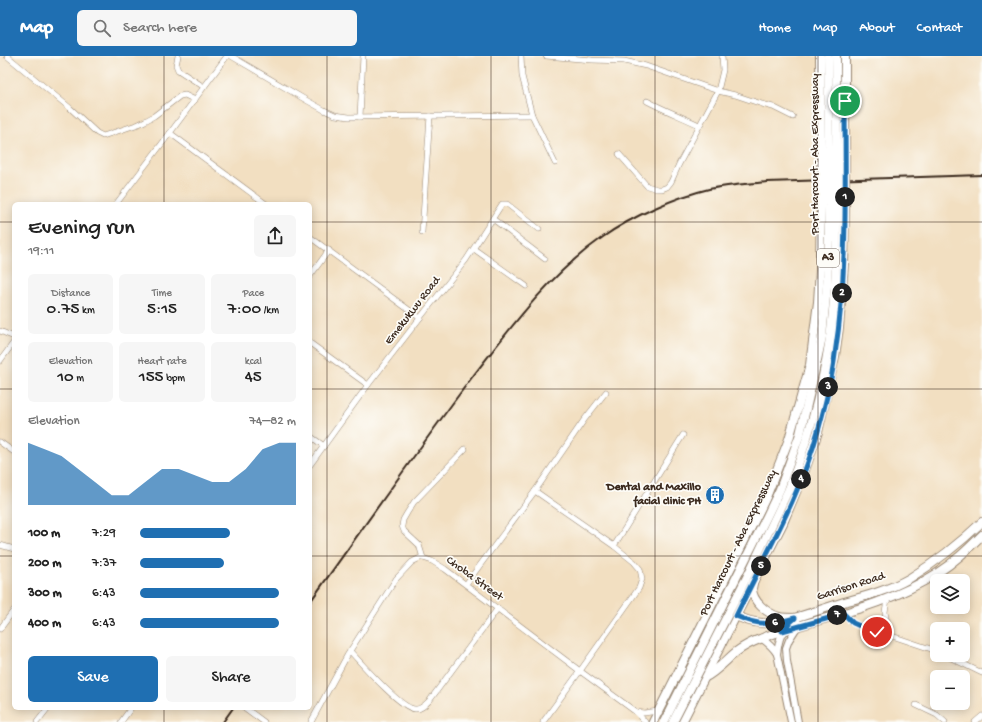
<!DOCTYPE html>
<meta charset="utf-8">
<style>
:root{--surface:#fff;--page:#f6f6f6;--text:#222;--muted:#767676;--accent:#1f6fb2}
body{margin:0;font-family:"Gochi Hand",sans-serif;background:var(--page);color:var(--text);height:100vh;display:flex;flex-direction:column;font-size:15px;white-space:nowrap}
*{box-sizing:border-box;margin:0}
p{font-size:13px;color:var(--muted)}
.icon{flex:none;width:22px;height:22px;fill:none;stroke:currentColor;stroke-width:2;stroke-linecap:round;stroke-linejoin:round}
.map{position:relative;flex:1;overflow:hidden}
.details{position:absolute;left:12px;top:146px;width:300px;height:508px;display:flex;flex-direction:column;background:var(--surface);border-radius:6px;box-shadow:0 2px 10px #0003}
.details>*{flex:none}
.tools{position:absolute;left:930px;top:518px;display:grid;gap:8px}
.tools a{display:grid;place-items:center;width:40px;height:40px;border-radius:6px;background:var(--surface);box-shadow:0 2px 10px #0003;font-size:20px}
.pin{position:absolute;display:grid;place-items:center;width:34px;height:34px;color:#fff;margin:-17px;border:2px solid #fff;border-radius:50%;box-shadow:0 1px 4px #0007}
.km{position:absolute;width:20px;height:20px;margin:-10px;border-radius:50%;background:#222;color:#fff;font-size:11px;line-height:20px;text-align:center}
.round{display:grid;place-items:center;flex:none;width:42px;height:42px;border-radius:6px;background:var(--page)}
.headline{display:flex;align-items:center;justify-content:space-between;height:68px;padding:0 16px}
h1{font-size:22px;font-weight:600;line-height:30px}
.stats{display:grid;grid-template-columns:repeat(3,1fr);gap:6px;height:68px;padding:4px 16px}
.stats div{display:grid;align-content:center;border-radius:6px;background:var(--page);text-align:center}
.stats b{font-size:17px;font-weight:600}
.stats small{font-size:11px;font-weight:400}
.stats p{font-size:11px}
.chart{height:112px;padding:8px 16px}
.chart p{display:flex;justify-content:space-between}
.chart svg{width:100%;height:72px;margin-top:4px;fill:var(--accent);opacity:.7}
.primary-button{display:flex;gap:8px;margin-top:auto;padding:8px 16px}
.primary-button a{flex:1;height:46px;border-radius:6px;background:var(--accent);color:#fff;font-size:16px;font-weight:600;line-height:46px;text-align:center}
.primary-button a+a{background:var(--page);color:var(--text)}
ul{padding:0 16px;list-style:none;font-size:13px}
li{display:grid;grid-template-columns:64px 48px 1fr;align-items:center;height:30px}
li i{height:10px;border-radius:5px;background:var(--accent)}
header{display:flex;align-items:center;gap:24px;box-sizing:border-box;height:56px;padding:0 20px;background:var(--accent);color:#fff}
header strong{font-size:19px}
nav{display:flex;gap:22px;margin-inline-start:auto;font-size:14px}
.search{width:280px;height:36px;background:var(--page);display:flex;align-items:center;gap:10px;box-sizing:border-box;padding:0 14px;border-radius:6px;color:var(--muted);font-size:15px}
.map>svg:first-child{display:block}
</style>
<header>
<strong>Map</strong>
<div class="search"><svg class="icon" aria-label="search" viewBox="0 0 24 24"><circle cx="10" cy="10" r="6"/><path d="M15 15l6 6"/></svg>Search here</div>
<nav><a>Home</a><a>Map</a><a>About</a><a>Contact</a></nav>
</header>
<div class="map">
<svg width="982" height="666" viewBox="0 0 982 666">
<rect width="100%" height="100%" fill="#fdfcf7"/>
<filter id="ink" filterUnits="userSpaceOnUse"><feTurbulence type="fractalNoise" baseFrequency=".025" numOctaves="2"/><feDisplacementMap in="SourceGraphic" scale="8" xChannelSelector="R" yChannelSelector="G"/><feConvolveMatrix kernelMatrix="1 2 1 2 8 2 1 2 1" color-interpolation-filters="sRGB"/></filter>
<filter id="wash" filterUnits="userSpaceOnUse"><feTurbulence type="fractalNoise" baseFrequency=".012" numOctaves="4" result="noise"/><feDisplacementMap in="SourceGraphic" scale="16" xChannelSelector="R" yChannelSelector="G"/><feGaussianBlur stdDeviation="0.9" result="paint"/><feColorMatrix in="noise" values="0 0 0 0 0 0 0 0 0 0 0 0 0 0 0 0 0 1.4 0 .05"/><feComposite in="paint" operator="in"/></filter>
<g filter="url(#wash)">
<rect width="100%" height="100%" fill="#f2dfc1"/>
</g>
<g filter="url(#ink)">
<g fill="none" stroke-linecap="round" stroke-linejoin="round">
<!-- minor casing -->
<g stroke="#968470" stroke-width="6">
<g id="minor">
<polyline points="7,0 70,52 97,77 103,80 139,68 145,65 154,60 180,40 185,39 195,44"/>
<polyline points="178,0 176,9 178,14 204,31"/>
<polyline points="231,0 306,44 324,54 335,59 349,61 532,59"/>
<polyline points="521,0 522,20 532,59 555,107"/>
<polyline points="546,0 592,4 624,5 646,10 718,35 735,39 762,48 773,51 793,61"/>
<path d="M647 45C664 54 682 61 699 69"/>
<polyline points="360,61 363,0"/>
<polyline points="170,77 266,148"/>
<polyline points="619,98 647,130 657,133 662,133 667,131 671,126 679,108 718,35 723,14 722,0"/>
<polyline points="116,148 170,77 227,0"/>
<polyline points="493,163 545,203"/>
<polyline points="422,176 430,60"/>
<polyline points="310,181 420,262"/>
<polyline points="474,193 526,230"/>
<polyline points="310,220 329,194"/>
<polyline points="0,275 14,281"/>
<polyline points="310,287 368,329"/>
<polyline points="0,305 14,286"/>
<polyline points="310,380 324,390"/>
<polyline points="0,386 14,396"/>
<polyline points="310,409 368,329 420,262 466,204 502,148 507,148 539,173"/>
<polyline points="535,435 614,490 634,506 640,513 642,523 639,532 580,615 543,666"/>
<polyline points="0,489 14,493"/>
<polyline points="614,490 683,379"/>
<polyline points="423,502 419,489 404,475 402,470 403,464 407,457 414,446 465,393"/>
<polyline points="466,528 535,435 584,364 606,336"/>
<polyline points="887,543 885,556 889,579"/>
<polyline points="844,558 853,567 862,571 889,579 937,595"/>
<polyline points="0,573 14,554"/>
<path d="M350 595C361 607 401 653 415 653 421 654 426 648 430 644L498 552"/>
<polyline points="945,599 982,617"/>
<polyline points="916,649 937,659 945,666"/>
<polyline points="245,652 264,666"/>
<polyline points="636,656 644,657 658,655"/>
<polyline points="37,666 48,652"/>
<polyline points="121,666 131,652"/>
<polyline points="311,666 348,598 396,523 412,506 420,502 423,502 432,505 445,513 580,615 636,656 641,661 645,666"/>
<polyline points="975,666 982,660"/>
</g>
</g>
<!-- tertiary casing -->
<g stroke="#968470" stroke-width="8">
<g id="tertiary">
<path d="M761 582C768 587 773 591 777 598L791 666"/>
<path d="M777 598C779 582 781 575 794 563"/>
<polyline points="798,666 787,605 786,592 789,584 798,570"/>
</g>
</g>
<!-- primary casing -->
<g stroke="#968470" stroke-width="10">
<g id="primary">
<polyline points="820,0 821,90"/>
<polyline points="845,90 845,0"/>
<path d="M732 558C749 566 758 568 777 567 800 561 822 553 844 546 867 540 889 534 910 522 936 506 960 487 982 466"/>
<path d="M683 615C697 640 724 605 736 596 744 590 752 586 760 583 786 572 814 566 841 558 884 546 927 529 960 500 968 493 975 486 982 479"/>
<polyline points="653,666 765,444 789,383 810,309 818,246 820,213 821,150"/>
<polyline points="682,666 783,467 805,414 818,376 835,300 839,271 844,207 845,149"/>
</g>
</g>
<!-- trunk casing -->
<g stroke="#968470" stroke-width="10">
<g id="trunk">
<polyline points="828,0 829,91"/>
<polyline points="836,0 837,90"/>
<polyline points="780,433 800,378 812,327 822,281 827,230 829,181 829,149"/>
<path d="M788 435C807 388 821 338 829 288 836 242 837 195 837 149"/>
<path d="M754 522C753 526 753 529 752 532 752 546 767 557 779 561 784 562 790 562 795 562L798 570"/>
</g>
</g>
<!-- minor -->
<use href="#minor" stroke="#fff" stroke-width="5"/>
<!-- tertiary -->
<use href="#tertiary" stroke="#fff" stroke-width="6"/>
<!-- primary -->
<use href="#primary" stroke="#fff" stroke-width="8"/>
<!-- trunk -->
<use href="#trunk" stroke="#fff" stroke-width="8"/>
<!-- rail -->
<g stroke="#3b2a1e" stroke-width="2">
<path d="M310 546C364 471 417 394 473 320 512 270 550 218 603 181 631 161 675 141 709 133 728 129 747 128 767 126L982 119"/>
<polyline points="223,666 233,652"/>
</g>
<!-- primary-bridge casing -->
<g stroke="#968470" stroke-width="10" stroke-linecap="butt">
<g id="primary-bridge">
<polyline points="845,90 845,149"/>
<polyline points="821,150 821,90"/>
</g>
</g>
<!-- trunk-bridge casing -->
<g stroke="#968470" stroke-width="10" stroke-linecap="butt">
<g id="trunk-bridge">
<polyline points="837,90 837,149"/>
<polyline points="829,91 829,149"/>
<polyline points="664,666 767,460 780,433"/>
<polyline points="673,666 749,517 788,435"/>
</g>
</g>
<!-- primary-bridge -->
<use href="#primary-bridge" stroke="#fff" stroke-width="8"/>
<!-- trunk-bridge -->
<use href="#trunk-bridge" stroke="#fff" stroke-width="8"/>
</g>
</g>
<g fill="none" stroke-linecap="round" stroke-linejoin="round" filter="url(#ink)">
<!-- route casing -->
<g stroke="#fff" stroke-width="8">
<path id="route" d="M845 45C845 129 848 215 835 298 832 324 825 350 818 375 800 440 765 499 736 560 759 570 771 569 795 562L787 569 782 575 844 558 853 567 862 571 877 576"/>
</g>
<!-- route -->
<use href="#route" stroke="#1f6fb2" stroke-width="5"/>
</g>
<!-- grid -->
<path fill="none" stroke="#3b2a1e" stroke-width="1" stroke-opacity="0.55" d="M164 0V148M327 0V666M491 0V666M655 0V666M818 0V666M0 166H14M310 166H982M0 333H14M310 333H982M0 500H14M310 500H982M164 652V666"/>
<!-- icons -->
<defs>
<g id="building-disc" transform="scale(1)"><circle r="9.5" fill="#1f6fb2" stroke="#fdfcf7"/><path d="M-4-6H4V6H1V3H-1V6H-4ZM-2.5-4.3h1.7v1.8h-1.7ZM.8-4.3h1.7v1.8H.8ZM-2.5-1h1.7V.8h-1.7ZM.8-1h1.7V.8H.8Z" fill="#fff"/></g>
</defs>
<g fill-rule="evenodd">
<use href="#building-disc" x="715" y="439"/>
</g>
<g text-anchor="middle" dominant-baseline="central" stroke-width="3.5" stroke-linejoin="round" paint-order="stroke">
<!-- shield labels -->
<rect fill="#fdfcf7" stroke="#75695f" stroke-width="1" x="817" y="193" width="22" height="18" rx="3"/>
<g font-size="11" font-weight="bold" fill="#3b2a1e">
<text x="828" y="202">A3</text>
</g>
<!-- street labels -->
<g font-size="12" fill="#3b2a1e" stroke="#fdfcf7">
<text transform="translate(816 98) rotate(-90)">Port Harcourt - Aba Expressway</text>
<text transform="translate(413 255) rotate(-52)">Emekukwu Road</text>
<text transform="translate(739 487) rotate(-64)">Port Harcourt - Aba Expressway</text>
<text transform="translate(474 523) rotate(36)">Choba Street</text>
<text transform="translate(851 531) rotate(-18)">Garrison Road</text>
</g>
<!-- poi labels -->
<g font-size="12" font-weight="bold" fill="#3b2a1e" stroke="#fdfcf7" text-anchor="end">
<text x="701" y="432">Dental and Maxillo<tspan x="701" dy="14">facial clinic PH</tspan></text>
</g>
</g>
</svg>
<div class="tools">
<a><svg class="icon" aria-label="layers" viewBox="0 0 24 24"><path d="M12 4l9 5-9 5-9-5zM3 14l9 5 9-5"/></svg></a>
<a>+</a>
<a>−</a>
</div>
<div class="pin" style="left:845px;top:45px;background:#1e9e55"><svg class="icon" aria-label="arrive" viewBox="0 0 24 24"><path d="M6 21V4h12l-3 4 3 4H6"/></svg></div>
<div class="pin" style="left:877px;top:576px;background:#d93025"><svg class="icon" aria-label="check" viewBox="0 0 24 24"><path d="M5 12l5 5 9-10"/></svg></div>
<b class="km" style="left:845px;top:141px">1</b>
<b class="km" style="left:842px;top:237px">2</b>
<b class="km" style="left:828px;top:331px">3</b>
<b class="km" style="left:801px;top:423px">4</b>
<b class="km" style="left:761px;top:510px">5</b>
<b class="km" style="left:775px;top:567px">6</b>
<b class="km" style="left:837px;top:559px">7</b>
<section class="details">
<div class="headline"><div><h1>Evening run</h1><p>19:11</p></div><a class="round"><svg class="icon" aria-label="share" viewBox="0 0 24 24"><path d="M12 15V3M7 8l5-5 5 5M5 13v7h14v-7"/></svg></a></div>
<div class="stats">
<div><p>Distance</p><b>0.75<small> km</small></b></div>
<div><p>Time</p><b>5:15</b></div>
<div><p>Pace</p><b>7:00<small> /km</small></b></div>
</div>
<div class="stats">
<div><p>Elevation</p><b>10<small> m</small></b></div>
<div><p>Heart rate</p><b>155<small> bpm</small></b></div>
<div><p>kcal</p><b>45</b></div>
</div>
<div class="chart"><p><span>Elevation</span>74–82 m</p>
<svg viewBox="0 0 160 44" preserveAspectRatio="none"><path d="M0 44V6L10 10L20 14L30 22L40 30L50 38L60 38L70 30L80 22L90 22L100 26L110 30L120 30L130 22L140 10L150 6L160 6V44z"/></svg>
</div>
<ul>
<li><b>100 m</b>7:29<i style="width:58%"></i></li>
<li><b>200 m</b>7:37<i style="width:54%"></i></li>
<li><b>300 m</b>6:43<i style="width:89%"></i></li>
<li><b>400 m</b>6:43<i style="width:89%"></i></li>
</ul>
<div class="primary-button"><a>Save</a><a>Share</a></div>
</section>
</div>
